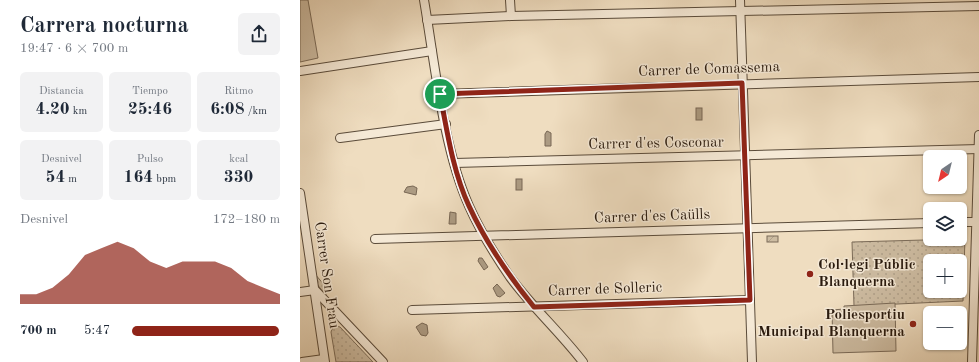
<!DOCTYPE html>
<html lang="es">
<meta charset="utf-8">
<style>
:root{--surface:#fff;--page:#f2f2f3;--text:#1f2937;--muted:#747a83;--accent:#8f2418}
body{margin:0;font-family:"Old Standard TT",serif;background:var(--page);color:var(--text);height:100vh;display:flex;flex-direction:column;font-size:15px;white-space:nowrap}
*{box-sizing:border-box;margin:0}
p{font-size:13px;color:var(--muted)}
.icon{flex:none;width:22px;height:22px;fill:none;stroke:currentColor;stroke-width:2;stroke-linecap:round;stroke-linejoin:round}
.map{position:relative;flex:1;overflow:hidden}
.sheet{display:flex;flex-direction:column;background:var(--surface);width:300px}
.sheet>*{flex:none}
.needle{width:26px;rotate:215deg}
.buttons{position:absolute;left:623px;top:150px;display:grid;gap:8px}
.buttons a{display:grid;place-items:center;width:44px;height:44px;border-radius:6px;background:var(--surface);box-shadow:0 1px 3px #0004;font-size:20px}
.pin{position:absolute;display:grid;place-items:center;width:34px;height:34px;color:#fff;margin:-17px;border:2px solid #fff;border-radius:50%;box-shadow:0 1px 4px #0007}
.round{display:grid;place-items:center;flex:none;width:42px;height:42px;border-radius:6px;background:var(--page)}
.headline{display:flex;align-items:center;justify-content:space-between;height:68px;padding:0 20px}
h1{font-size:22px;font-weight:700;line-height:30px}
.figures{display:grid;grid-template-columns:repeat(3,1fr);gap:6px;height:68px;padding:4px 20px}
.figures div{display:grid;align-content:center;border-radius:6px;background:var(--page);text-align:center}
.figures b{font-size:17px;font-weight:700}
.figures small{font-size:11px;font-weight:400}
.figures p{font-size:11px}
.chart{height:112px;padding:8px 20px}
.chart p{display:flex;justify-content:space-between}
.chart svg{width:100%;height:72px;margin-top:4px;fill:var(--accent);opacity:.7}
ul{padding:0 20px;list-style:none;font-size:13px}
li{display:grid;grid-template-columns:64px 48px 1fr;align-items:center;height:30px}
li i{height:10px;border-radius:5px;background:var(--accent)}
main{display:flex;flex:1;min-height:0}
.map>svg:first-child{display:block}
</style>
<main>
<section class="sheet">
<div class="headline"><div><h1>Carrera nocturna</h1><p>19:47 · 6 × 700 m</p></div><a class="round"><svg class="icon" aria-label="share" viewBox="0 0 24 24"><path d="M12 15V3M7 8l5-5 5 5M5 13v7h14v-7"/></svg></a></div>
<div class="figures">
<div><p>Distancia</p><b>4.20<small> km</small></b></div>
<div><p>Tiempo</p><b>25:46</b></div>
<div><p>Ritmo</p><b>6:08<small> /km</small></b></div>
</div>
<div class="figures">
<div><p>Desnivel</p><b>54<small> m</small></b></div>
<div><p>Pulso</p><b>164<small> bpm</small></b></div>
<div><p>kcal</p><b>330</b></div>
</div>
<div class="chart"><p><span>Desnivel</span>172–180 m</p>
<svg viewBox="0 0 160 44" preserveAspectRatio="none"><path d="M0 44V38L10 38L20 34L30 26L40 14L50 10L60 6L70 10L80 18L90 22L100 18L110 18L120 18L130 22L140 30L150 34L160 38V44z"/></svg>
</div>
<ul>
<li><b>700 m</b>5:47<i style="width:99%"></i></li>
</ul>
</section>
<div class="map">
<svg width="679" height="362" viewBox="0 0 679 362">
<defs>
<pattern id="grass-dots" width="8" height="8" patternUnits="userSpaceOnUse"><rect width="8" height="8" fill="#cdbca2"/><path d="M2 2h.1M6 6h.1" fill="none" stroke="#b0a18a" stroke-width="1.8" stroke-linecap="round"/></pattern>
<pattern id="garden-furrows" width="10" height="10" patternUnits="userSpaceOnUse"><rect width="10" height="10" fill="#cdbca2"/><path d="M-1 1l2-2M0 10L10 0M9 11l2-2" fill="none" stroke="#b0a18a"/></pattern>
</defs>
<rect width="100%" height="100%" fill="#efddc0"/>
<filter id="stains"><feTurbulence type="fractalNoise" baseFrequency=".005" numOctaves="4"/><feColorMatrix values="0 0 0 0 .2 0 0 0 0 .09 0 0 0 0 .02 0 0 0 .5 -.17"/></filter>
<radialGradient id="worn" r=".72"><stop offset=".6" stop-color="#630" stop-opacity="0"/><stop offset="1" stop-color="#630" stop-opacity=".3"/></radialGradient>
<!-- grass -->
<g fill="url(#grass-dots)" stroke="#7b6b58" fill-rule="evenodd">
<path d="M660 229 665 232V238L663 301 554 306 552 242 660 239ZM630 261H660V291H630Z"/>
<polygon points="15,274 25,286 26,296 17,284"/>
<polygon points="36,326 40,327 73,362 36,362 31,332 33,327"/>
</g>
<!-- garden -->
<rect fill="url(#garden-furrows)" stroke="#7b6b58" x="467" y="236" width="11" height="6"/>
<!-- pitch -->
<g fill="#cdbca2" stroke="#7b6b58">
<polygon points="0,0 8,0 18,58 0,62"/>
<polygon points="595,303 596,351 533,353 532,310 544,309 544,306"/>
</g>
<!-- water -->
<g fill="#ac9b83" stroke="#786754">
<rect x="396" y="108" width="6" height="12"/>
<polygon points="247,131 251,133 251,146 245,146 245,134"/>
<rect x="216" y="179" width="6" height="11"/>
<polygon points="113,186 117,188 116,195 104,192 107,187"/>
<polygon points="150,212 156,213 156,224 149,224"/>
<polygon points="179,258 182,258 188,267 184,270 178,261"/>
<polygon points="197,284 205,293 200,297 197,296 193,288"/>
<polygon points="122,323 127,325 128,333 126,336 121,335 116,327"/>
</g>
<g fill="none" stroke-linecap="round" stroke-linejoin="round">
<!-- street casing -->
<g stroke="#5a4b3a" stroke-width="10">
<g id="street">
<path d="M124 0C135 64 143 148 169 206 180 231 195 255 210 277 232 307 260 332 283 362"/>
<polyline points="210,0 211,16"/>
<polyline points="440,0 452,362"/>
<polyline points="127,20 211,16 679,6"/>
<polyline points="0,71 132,51"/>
<polyline points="140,94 679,77"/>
<polyline points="40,138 146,124"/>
<polyline points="155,163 679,149"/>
<polyline points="0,193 25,362"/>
<polyline points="660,222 679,222"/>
<polyline points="75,239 630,223"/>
<polyline points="0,292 15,290 83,362"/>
<polyline points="112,310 450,300"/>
<polyline points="2,362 24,359"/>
<polyline points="672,362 679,135"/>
</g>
</g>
<!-- street -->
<use href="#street" stroke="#f5e9d6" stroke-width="8"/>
</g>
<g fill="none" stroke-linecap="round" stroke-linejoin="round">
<!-- route casing -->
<g stroke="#fff" stroke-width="8">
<path id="route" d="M442 83 450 300 234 307C209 276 186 243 169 206 153 172 147 131 140 94Z"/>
</g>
<!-- route -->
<use href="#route" stroke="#8f2418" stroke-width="5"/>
</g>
<!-- markers -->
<g fill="#8f2418" stroke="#f5e9d6" stroke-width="1.5">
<circle cx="510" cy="274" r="4"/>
<circle cx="613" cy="324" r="4"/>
</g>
<g text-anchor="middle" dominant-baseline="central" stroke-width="3" stroke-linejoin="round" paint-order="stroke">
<!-- street labels -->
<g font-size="15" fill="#291a0e" stroke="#f5e9d6">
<text transform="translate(409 70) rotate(-2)">Carrer de Comassema</text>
<text transform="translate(356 144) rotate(-1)">Carrer d'es Cosconar</text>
<text transform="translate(352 217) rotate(-2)">Carrer d'es Caülls</text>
<text transform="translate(26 275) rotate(82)">Carrer Son Frau</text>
<text transform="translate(305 290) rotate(-2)">Carrer de Solleric</text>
</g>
<!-- poi labels -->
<g font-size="15" font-weight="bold" fill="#291a0e" stroke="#f5e9d6" text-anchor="start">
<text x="518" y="265">Col·legi Públic<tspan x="518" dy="17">Blanquerna</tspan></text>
<text x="605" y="315" text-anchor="end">Poliesportiu<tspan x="605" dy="17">Municipal Blanquerna</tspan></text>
</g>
</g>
<rect width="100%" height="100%" filter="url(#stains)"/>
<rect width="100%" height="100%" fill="url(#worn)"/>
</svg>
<div class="buttons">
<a><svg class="needle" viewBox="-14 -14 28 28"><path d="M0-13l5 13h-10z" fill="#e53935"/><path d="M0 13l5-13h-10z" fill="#747a83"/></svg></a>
<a><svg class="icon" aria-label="layers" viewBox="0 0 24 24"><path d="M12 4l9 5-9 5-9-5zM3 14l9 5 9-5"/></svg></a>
<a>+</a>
<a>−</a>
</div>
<div class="pin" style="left:140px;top:94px;background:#1e9e55"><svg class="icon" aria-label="arrive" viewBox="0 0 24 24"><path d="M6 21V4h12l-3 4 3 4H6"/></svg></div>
</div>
</main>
